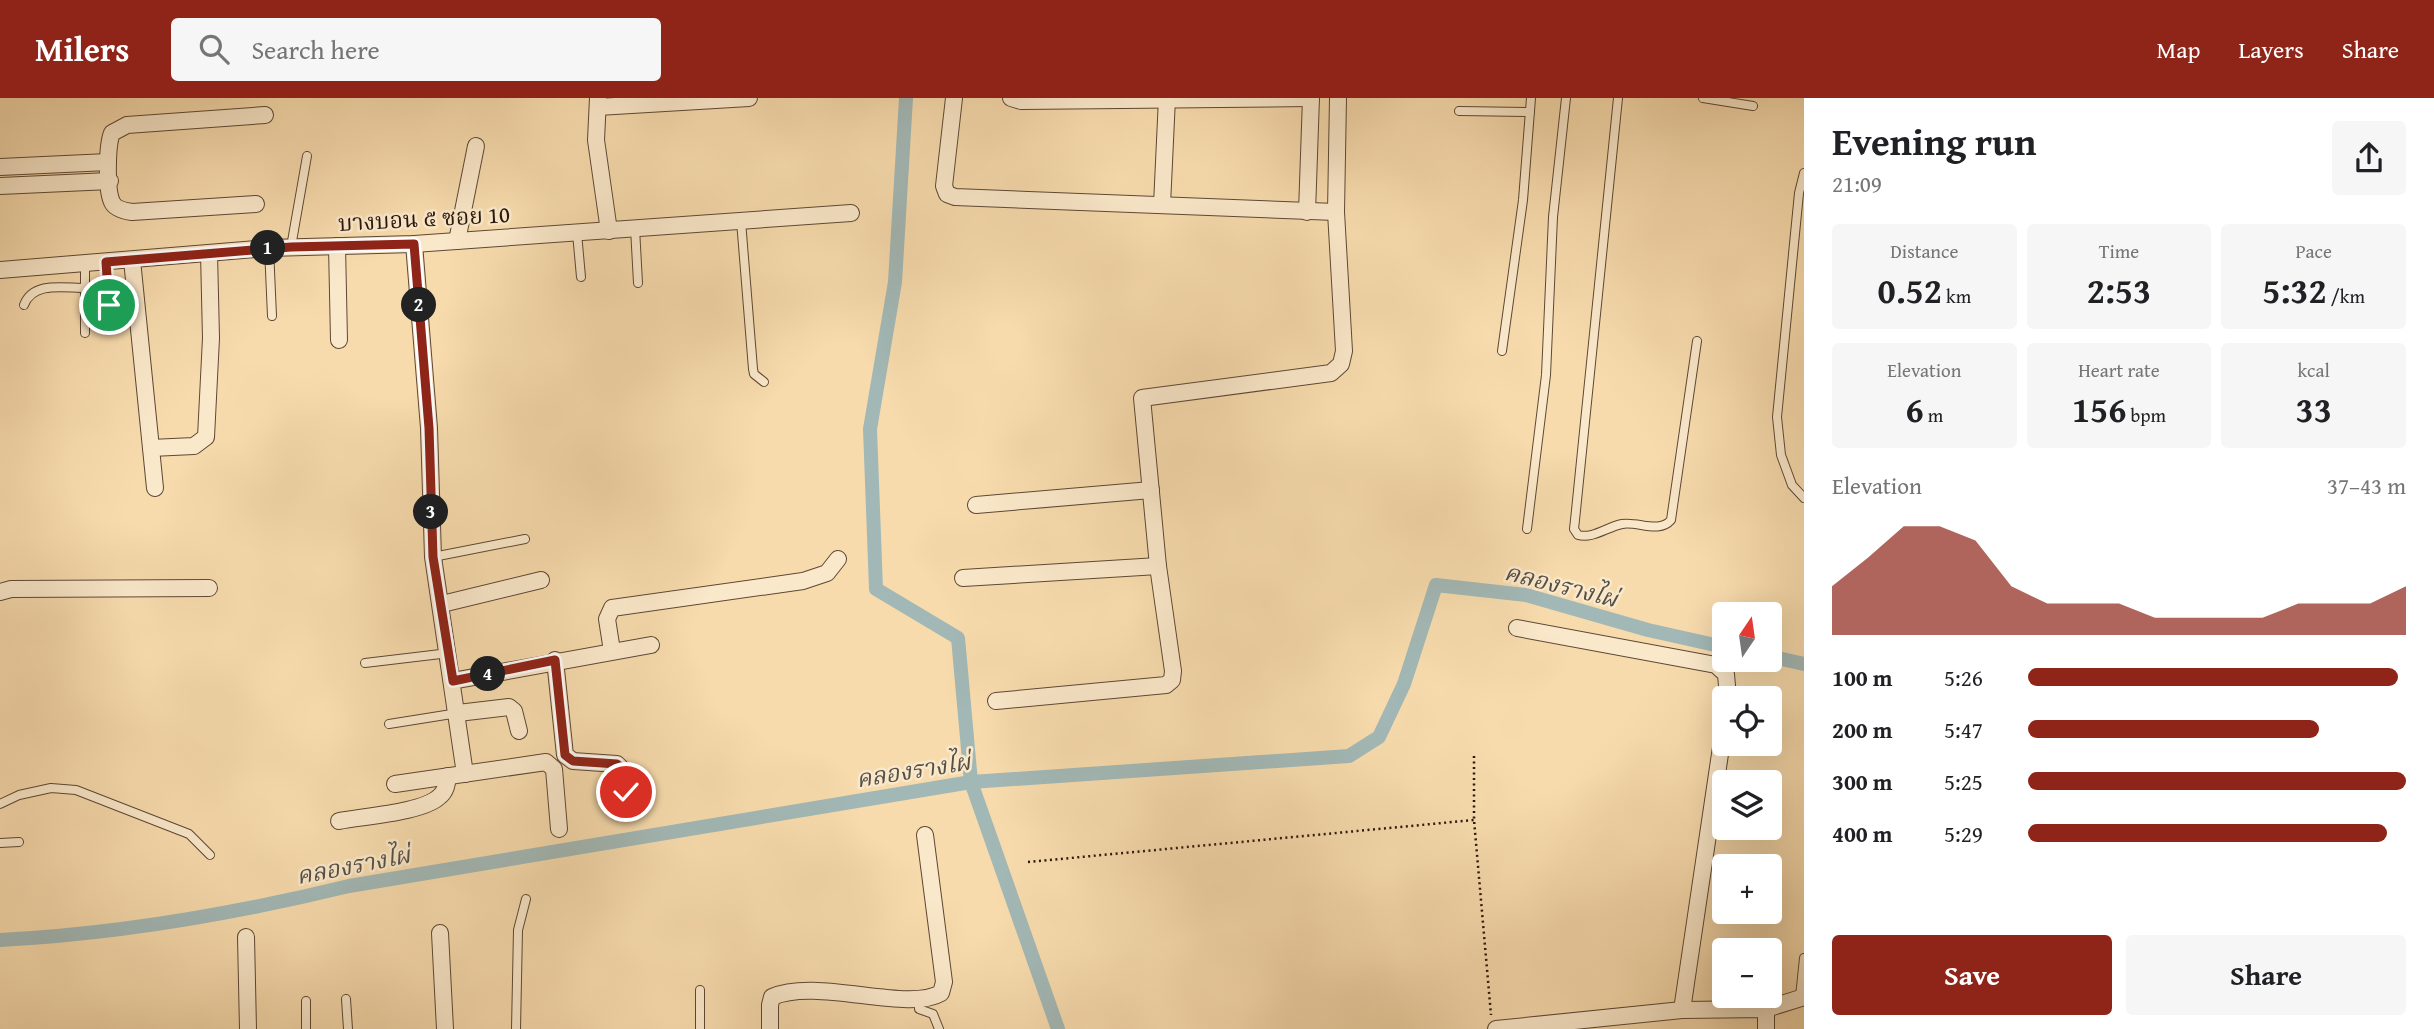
<!DOCTYPE html>
<meta charset="utf-8">
<style>
:root{--surface:#fff;--page:#f6f6f6;--text:#202124;--muted:#757577;--accent:#8f2418}
body{margin:0;font-family:"Gentium Book Plus","Noto Serif Thai",serif;background:var(--page);color:var(--text);height:100vh;display:flex;flex-direction:column;font-size:26px;white-space:nowrap}
*{box-sizing:border-box;margin:0}
p{font-size:23px;color:var(--muted)}
.icon{flex:none;width:38px;height:38px;fill:none;stroke:currentColor;stroke-width:2;stroke-linecap:round;stroke-linejoin:round}
.map{position:relative;flex:1;overflow:hidden}
.details{display:flex;flex-direction:column;background:var(--surface);width:630px}
.details>*{flex:none}
.needle{width:46px;rotate:13deg}
.tools{position:absolute;left:1712px;top:504px;display:grid;gap:14px}
.tools a{display:grid;place-items:center;width:70px;height:70px;border-radius:7px;background:var(--surface);box-shadow:0 7px 28px #0002;font-size:35px}
.pin{position:absolute;display:grid;place-items:center;width:60px;height:60px;color:#fff;margin:-30px;border:4px solid #fff;border-radius:50%;box-shadow:0 2px 7px #0007}
.km{position:absolute;width:35px;height:35px;margin:-18px;border-radius:50%;background:#222;color:#fff;font-size:19px;line-height:35px;text-align:center}
.round{display:grid;place-items:center;flex:none;width:74px;height:74px;border-radius:7px;background:var(--page)}
.overview{display:flex;align-items:center;justify-content:space-between;height:119px;padding:0 28px}
h1{font-size:38px;font-weight:700;line-height:52px}
.figures{display:grid;grid-template-columns:repeat(3,1fr);gap:10px;height:119px;padding:7px 28px}
.figures div{display:grid;align-content:center;border-radius:7px;background:var(--page);text-align:center}
.figures b{font-size:35px;font-weight:700}
.figures small{font-size:19px;font-weight:400}
.figures p{font-size:19px}
.chart{height:196px;padding:14px 28px}
.chart p{display:flex;justify-content:space-between}
.chart svg{width:100%;height:126px;margin-top:7px;fill:var(--accent);opacity:.7}
.primary-button{display:flex;gap:14px;margin-top:auto;padding:14px 28px}
.primary-button a{flex:1;height:80px;border-radius:7px;background:var(--accent);color:#fff;font-size:28px;font-weight:700;line-height:80px;text-align:center}
.primary-button a+a{background:var(--page);color:var(--text)}
ul{padding:0 28px;list-style:none;font-size:23px}
li{display:grid;grid-template-columns:112px 84px 1fr;align-items:center;height:52px}
li i{height:18px;border-radius:9px;background:var(--accent)}
header{display:flex;align-items:center;gap:42px;box-sizing:border-box;height:98px;padding:0 35px;background:var(--accent);color:#fff}
header strong{font-size:33px}
nav{display:flex;gap:38px;margin-inline-start:auto;font-size:24px}
.search{width:490px;height:63px;background:var(--page);display:flex;align-items:center;gap:18px;box-sizing:border-box;padding:0 24px;border-radius:7px;color:var(--muted);font-size:26px}
main{display:flex;flex:1;min-height:0}
.map>svg:first-child{display:block}
</style>
<header>
<strong>Milers</strong>
<div class="search"><svg class="icon" aria-label="search" viewBox="0 0 24 24"><circle cx="10" cy="10" r="6"/><path d="M15 15l6 6"/></svg>Search here</div>
<nav><a>Map</a><a>Layers</a><a>Share</a></nav>
</header>
<main>
<div class="map">
<svg width="1804" height="931" viewBox="0 0 1804 931">
<rect width="100%" height="100%" fill="#f7dbad"/>
<filter id="stains"><feTurbulence type="fractalNoise" baseFrequency=".00286" numOctaves="4"/><feColorMatrix values="0 0 0 0 .2 0 0 0 0 .09 0 0 0 0 .02 0 0 0 .5 -.17"/></filter>
<radialGradient id="worn" r=".72"><stop offset=".6" stop-color="#630" stop-opacity="0"/><stop offset="1" stop-color="#630" stop-opacity=".3"/></radialGradient>
<g fill="none" stroke-linecap="round" stroke-linejoin="round">
<!-- canal -->
<g stroke="#a2b8b6" stroke-width="14">
<polyline points="906,0 895,184 870,331 876,491 958,540 971,684 1058,931"/>
<polyline points="1769,558 1804,566"/>
<path d="M0 842C118 836 234 816 349 788L971 684 1349 658 1379 639 1404 586 1436 487 1526 497 1648 532 1724 549"/>
</g>
<!-- lane casing -->
<g stroke="#5d4834" stroke-width="10">
<g id="lane">
<path d="M1618 0 1575 422 1574 431 1578 437C1593 441 1607 429 1622 426 1638 423 1659 436 1671 422L1697 243"/>
<polyline points="1703,0 1753,8"/>
<polyline points="1459,13 1530,14"/>
<polyline points="1804,75 1799,95 1777,319 1781,357 1792,387 1804,400"/>
<polyline points="741,123 753,271 754,276 764,284"/>
<polyline points="635,130 638,185"/>
<polyline points="577,135 581,179"/>
<polyline points="291,149 307,58"/>
<polyline points="269,150 272,218"/>
<polyline points="106,164 109,207"/>
<path d="M24 207C33 183 64 190 85 190"/>
<polyline points="85,235 85,165"/>
<polyline points="1502,253 1523,102 1531,0"/>
<polyline points="1527,431 1546,277 1553,119 1566,0"/>
<polyline points="433,459 525,441"/>
<polyline points="365,565 449,555"/>
<polyline points="389,626 458,615"/>
<polyline points="0,706 19,697 51,690 76,692 189,736 210,757"/>
<polyline points="0,745 19,744"/>
<polyline points="1800,899 1804,860"/>
<polyline points="346,901 348,931"/>
<polyline points="919,901 919,911 933,916 939,931"/>
<polyline points="306,903 306,931"/>
<polyline points="516,931 518,832 526,801"/>
<polyline points="700,931 700,892"/>
</g>
</g>
<!-- street casing -->
<g stroke="#5d4834" stroke-width="18">
<g id="street">
<polyline points="598,0 596,42 609,133"/>
<polyline points="954,0 944,88 947,96 955,99 1336,114"/>
<polyline points="1011,0 1021,3 1311,0"/>
<polyline points="598,9 749,0"/>
<polyline points="0,69 108,64"/>
<polyline points="0,88 110,83"/>
<path d="M256 106 132 114C125 113 115 111 112 104 106 92 107 47 112 35L127 27 265 17"/>
<polyline points="1162,107 1167,0"/>
<polyline points="1307,114 1311,0"/>
<polyline points="457,143 476,48"/>
<polyline points="414,146 429,330 433,459 465,676"/>
<polyline points="337,148 339,242"/>
<polyline points="132,162 155,390"/>
<polyline points="0,172 269,150 414,146 851,115"/>
<polyline points="151,350 194,348 206,339 211,240 209,155"/>
<polyline points="976,407 1151,392"/>
<polyline points="963,480 1158,468"/>
<polyline points="0,494 11,491 209,490"/>
<polyline points="442,506 541,482"/>
<polyline points="1517,530 1716,567 1726,576 1728,600"/>
<polyline points="612,553 607,521 612,510 803,483 827,475 838,461"/>
<polyline points="555,562 565,657 573,663 617,666 623,672 627,700 643,699"/>
<polyline points="452,583 651,547"/>
<polyline points="996,603 1166,587 1172,582 1173,573 1158,468 1142,300 1331,275 1341,266 1344,253 1336,114 1338,0"/>
<polyline points="458,615 509,609 514,613 519,633"/>
<polyline points="395,686 546,664 554,671 559,731"/>
<path d="M339 723C364 718 423 715 440 698 446 693 447 686 448 678"/>
<polyline points="440,835 445,931"/>
<polyline points="246,839 248,931"/>
<polyline points="1766,911 1804,899"/>
<polyline points="1682,912 1724,629"/>
<path d="M770 931V907L772 899C817 879 907 915 941 895L944 884 925 737"/>
<polyline points="1496,931 1682,912 1766,911 1766,931"/>
</g>
</g>
<!-- path -->
<g stroke="#2a170b" stroke-width="2.5" stroke-dasharray="2 3.5" stroke-linecap="butt">
<polyline points="1474,658 1474,722 1491,917"/>
<polyline points="1028,764 1474,722"/>
</g>
<!-- lane -->
<use href="#lane" stroke="#fae8ca" stroke-width="8"/>
<!-- street -->
<use href="#street" stroke="#fae8ca" stroke-width="16"/>
</g>
<g fill="none" stroke-linecap="round" stroke-linejoin="round">
<!-- route casing -->
<g stroke="#fff" stroke-width="14">
<polyline id="route" points="109,207 106,164 291,149 414,146 429,330 433,459 453,583 555,562 565,657 573,663 617,666 623,672 626,694"/>
</g>
<!-- route -->
<use href="#route" stroke="#8f2418" stroke-width="9"/>
</g>
<g text-anchor="middle" dominant-baseline="central" stroke-width="5" stroke-linejoin="round" paint-order="stroke">
<!-- street labels -->
<g font-size="23" fill="#2a170b" stroke="#fae8ca">
<text transform="translate(424 120) rotate(-3)">บางบอน ๕ ซอย 10</text>
</g>
<!-- water labels -->
<g font-size="24" font-style="italic" fill="#544f47" stroke="#fae8ca">
<text transform="translate(1561 487) rotate(14)">คลองรางไผ่</text>
<text transform="translate(913 672) rotate(-9)">คลองรางไผ่</text>
<text transform="translate(353 767) rotate(-11)">คลองรางไผ่</text>
</g>
</g>
<rect width="100%" height="100%" filter="url(#stains)"/>
<rect width="100%" height="100%" fill="url(#worn)"/>
</svg>
<div class="tools">
<a><svg class="needle" viewBox="-14 -14 28 28"><path d="M0-13l5 13h-10z" fill="#e53935"/><path d="M0 13l5-13h-10z" fill="#757577"/></svg></a>
<a><svg class="icon" aria-label="locate" viewBox="0 0 24 24"><circle cx="12" cy="12" r="6"/><path d="M12 2v4M12 18v4M2 12h4M18 12h4"/></svg></a>
<a><svg class="icon" aria-label="layers" viewBox="0 0 24 24"><path d="M12 4l9 5-9 5-9-5zM3 14l9 5 9-5"/></svg></a>
<a>+</a>
<a>−</a>
</div>
<div class="pin" style="left:109px;top:207px;background:#1e9e55"><svg class="icon" aria-label="arrive" viewBox="0 0 24 24"><path d="M6 21V4h12l-3 4 3 4H6"/></svg></div>
<div class="pin" style="left:626px;top:694px;background:#d93025"><svg class="icon" aria-label="check" viewBox="0 0 24 24"><path d="M5 12l5 5 9-10"/></svg></div>
<b class="km" style="left:268px;top:150px">1</b>
<b class="km" style="left:419px;top:207px">2</b>
<b class="km" style="left:431px;top:414px">3</b>
<b class="km" style="left:488px;top:576px">4</b>
</div>
<section class="details">
<div class="overview"><div><h1>Evening run</h1><p>21:09</p></div><a class="round"><svg class="icon" aria-label="share" viewBox="0 0 24 24"><path d="M12 15V3M7 8l5-5 5 5M5 13v7h14v-7"/></svg></a></div>
<div class="figures">
<div><p>Distance</p><b>0.52<small> km</small></b></div>
<div><p>Time</p><b>2:53</b></div>
<div><p>Pace</p><b>5:32<small> /km</small></b></div>
</div>
<div class="figures">
<div><p>Elevation</p><b>6<small> m</small></b></div>
<div><p>Heart rate</p><b>156<small> bpm</small></b></div>
<div><p>kcal</p><b>33</b></div>
</div>
<div class="chart"><p><span>Elevation</span>37–43 m</p>
<svg viewBox="0 0 160 44" preserveAspectRatio="none"><path d="M0 44V27L10 17L20 6L30 6L40 11L50 27L60 33L70 33L80 33L90 38L100 38L110 38L120 38L130 33L140 33L150 33L160 27V44z"/></svg>
</div>
<ul>
<li><b>100 m</b>5:26<i style="width:98%"></i></li>
<li><b>200 m</b>5:47<i style="width:77%"></i></li>
<li><b>300 m</b>5:25<i style="width:100%"></i></li>
<li><b>400 m</b>5:29<i style="width:95%"></i></li>
</ul>
<div class="primary-button"><a>Save</a><a>Share</a></div>
</section>
</main>
